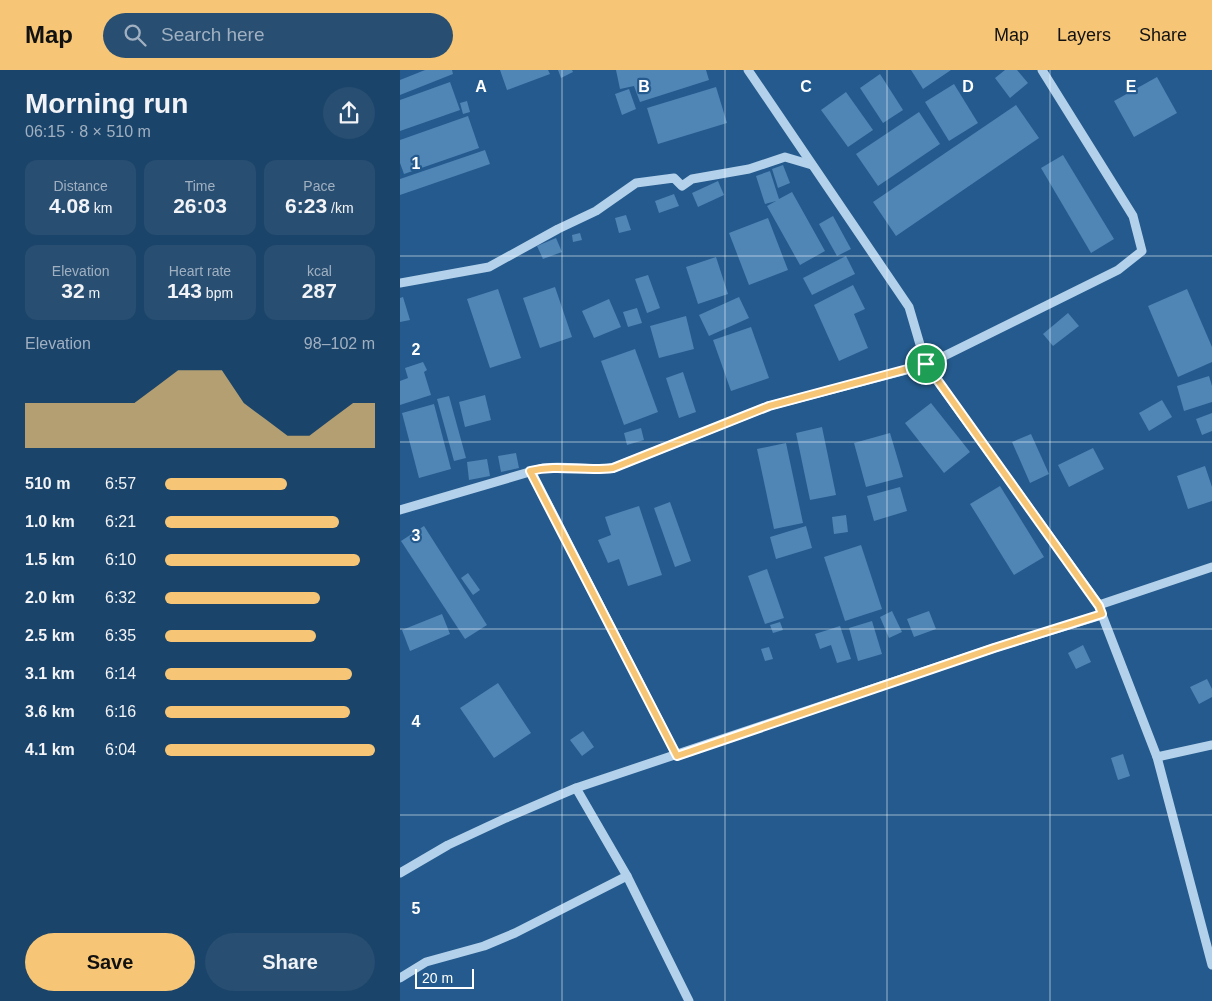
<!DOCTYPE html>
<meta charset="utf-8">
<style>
:root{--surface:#1b446a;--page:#284e72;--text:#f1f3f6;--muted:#a0b0c1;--accent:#f6c676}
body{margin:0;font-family:Helvetica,sans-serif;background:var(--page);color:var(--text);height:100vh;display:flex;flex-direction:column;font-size:19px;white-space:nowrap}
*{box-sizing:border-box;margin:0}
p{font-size:16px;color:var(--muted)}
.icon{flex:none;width:28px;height:28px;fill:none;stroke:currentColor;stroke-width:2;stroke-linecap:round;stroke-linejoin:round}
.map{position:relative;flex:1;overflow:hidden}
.sheet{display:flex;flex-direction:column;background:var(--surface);width:400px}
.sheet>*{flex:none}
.scale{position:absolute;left:15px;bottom:12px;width:59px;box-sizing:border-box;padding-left:5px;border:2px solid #fff;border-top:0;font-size:14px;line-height:18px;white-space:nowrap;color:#fff;-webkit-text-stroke:4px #245a8d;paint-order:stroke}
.pin{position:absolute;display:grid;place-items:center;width:42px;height:42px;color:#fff;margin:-21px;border:2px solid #fff;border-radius:50%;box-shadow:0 1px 5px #0007}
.round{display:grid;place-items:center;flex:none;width:52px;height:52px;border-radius:26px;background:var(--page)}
.headline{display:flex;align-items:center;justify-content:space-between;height:85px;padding:0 25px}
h1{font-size:28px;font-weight:600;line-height:38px}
.stats{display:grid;grid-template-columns:repeat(3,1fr);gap:8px;height:85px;padding:5px 25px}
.stats div{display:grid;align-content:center;border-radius:12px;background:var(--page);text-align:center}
.stats b{font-size:21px;font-weight:600}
.stats small{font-size:14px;font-weight:400}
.stats p{font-size:14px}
.chart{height:140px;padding:10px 25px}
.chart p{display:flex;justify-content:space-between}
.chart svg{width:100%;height:90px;margin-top:5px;fill:var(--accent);opacity:.7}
.action{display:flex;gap:10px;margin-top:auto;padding:10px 25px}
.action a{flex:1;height:58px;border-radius:30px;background:var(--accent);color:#111;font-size:20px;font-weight:600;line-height:58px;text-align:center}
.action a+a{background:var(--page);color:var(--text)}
ul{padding:0 25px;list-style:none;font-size:16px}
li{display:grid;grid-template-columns:80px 60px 1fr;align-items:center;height:38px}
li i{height:12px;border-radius:6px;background:var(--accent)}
header{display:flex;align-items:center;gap:30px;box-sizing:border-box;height:70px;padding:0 25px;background:var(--accent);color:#111}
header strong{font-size:24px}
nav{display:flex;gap:28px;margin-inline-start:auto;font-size:18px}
.search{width:350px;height:45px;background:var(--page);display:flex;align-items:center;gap:12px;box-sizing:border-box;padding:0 18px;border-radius:28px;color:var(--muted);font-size:19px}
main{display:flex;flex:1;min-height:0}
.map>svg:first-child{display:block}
</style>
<header>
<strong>Map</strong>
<div class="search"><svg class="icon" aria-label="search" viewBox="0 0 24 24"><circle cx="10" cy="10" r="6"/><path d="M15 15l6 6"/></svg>Search here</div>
<nav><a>Map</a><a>Layers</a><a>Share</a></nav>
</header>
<main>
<section class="sheet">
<div class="headline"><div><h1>Morning run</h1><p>06:15 · 8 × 510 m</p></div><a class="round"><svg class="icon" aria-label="share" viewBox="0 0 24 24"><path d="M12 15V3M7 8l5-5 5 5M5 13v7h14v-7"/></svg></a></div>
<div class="stats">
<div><p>Distance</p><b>4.08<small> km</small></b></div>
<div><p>Time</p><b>26:03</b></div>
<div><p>Pace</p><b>6:23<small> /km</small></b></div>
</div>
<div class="stats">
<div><p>Elevation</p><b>32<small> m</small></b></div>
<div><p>Heart rate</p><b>143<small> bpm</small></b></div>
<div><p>kcal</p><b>287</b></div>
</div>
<div class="chart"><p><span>Elevation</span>98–102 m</p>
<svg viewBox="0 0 160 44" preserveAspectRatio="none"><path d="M0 44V22L10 22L20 22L30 22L40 22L50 22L60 14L70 6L80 6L90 6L100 22L110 30L120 38L130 38L140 30L150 22L160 22V44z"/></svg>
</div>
<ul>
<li><b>510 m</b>6:57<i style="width:58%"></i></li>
<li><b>1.0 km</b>6:21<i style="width:83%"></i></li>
<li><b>1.5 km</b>6:10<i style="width:93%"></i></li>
<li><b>2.0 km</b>6:32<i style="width:74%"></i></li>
<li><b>2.5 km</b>6:35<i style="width:72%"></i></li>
<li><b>3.1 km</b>6:14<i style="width:89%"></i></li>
<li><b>3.6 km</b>6:16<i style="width:88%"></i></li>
<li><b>4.1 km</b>6:04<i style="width:100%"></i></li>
</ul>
<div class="action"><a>Save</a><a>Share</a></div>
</section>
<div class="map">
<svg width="812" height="931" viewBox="0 0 812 931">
<rect width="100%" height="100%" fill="#245a8d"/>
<!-- building -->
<g fill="#5086b6">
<polygon points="25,0 52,0 53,4 0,25 0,10"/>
<polygon points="100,0 148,0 150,4 107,20"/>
<polygon points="158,0 172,0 173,2 161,8"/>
<polygon points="216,0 306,0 309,10 240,32 234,16 220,19"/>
<polygon points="511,0 551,0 523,19"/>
<polygon points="605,0 617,0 628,13 610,28 595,8"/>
<polygon points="480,4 503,40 483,53 460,18"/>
<polygon points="757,7 777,43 734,67 714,31"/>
<polygon points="50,12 60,40 0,61 0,30"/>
<polygon points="554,14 578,53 549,71 525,32"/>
<polygon points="316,17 327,53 258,74 247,38"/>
<polygon points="229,19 236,39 222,45 215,24"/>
<polygon points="446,22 473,60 448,77 421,40"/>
<polygon points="67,31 70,42 63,44 60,33"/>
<polygon points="616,35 639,68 496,166 473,132"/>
<polygon points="519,42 540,74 478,116 456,84"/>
<polygon points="68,46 79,78 4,104 0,93 0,70"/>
<polygon points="85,80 90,94 0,125 0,109"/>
<polygon points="663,85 714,169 691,183 641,98"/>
<polygon points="383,95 390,113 378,118 372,99"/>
<polygon points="370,101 379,129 392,122 425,181 400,195 367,136 376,131 365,134 356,106"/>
<polygon points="318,111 324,125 298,137 292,123"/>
<polygon points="274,124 279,136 259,143 255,131"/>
<polygon points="226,145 231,160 219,163 215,148"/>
<polygon points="433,146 451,179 437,186 419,154"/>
<polygon points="368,148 388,200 349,215 329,163"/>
<polygon points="180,163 182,170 173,172 172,165"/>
<polygon points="156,168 162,182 143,189 137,176"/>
<polygon points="446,186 455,204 412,225 403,208"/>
<polygon points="316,187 328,224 298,234 286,197"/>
<polygon points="248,205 260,238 247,243 235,209"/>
<polygon points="453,215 465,239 454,244 468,278 439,291 414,235"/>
<polygon points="155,217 172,267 140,278 123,228"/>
<polygon points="98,219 121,288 90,298 67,229"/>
<polygon points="787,219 812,277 812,292 778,307 748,236"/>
<polygon points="3,227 10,250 0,252 0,228"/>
<polygon points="339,227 349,248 309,266 299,245"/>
<polygon points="209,229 221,257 194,268 182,241"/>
<polygon points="237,238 242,253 228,257 223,242"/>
<polygon points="668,243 679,256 653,276 643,264"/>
<polygon points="286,246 294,279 259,288 250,256"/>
<polygon points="351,257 369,308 331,321 313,270"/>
<polygon points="235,279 258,342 224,355 201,291"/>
<polygon points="23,292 27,300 24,302 31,325 0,335 0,311 8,308 5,298"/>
<polygon points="283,302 296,342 279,348 266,308"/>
<polygon points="809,306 812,316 812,332 784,341 777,316"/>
<polygon points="85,325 91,350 65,357 59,332"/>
<polygon points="49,326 66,388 54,391 37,329"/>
<polygon points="762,330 772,347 749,361 739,343"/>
<polygon points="531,333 570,382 544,403 505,353"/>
<polygon points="34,334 51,399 19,408 2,343"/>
<polygon points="812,343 812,361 802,365 796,349"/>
<polygon points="422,357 436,425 410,430 396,363"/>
<polygon points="241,358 244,370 227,375 224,363"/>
<polygon points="490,363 503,407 466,417 454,373"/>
<polygon points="631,364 649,404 630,413 612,372"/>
<polygon points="386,373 403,453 374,459 357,379"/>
<polygon points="693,378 704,399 669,417 658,395"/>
<polygon points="116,383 119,398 101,402 98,386"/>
<polygon points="87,389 90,406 69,410 67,392"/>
<polygon points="805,396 812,417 812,431 788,439 777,406"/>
<polygon points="600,416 644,487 614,505 570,434"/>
<polygon points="500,417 507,441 474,451 467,426"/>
<polygon points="270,432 291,491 275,497 254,438"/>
<polygon points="239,436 262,505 228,516 219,489 208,493 198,470 211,465 205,447"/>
<polygon points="446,445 448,462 434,464 432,447"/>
<polygon points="24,456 87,555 65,569 1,471"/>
<polygon points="406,456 412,478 376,489 370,467"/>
<polygon points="461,475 482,539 445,551 424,487"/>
<polygon points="367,499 384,548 365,554 348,506"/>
<polygon points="68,503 80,520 73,525 61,508"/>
<polygon points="492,541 502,562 489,568 480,547"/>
<polygon points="529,541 536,559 514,567 507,549"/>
<polygon points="42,544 50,564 10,581 2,560"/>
<polygon points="472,551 482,584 458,591 449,558"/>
<polygon points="380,552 383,560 373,563 370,555"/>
<polygon points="440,556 451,589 437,593 431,575 420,579 415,564"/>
<polygon points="683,575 691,592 676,599 668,583"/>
<polygon points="369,577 373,589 365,591 361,579"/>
<polygon points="807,609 812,619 812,627 799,634 790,617"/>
<polygon points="98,613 131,663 94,688 60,638"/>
<polygon points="183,661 194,677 182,686 170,670"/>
<polygon points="723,684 730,706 718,710 711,688"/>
</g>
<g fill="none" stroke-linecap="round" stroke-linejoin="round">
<!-- minor -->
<g stroke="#b3d1eb" stroke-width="9">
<polyline points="348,0 509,237 526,295 699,535"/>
<polyline points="0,213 89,197 158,159 196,141 236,113 274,108 282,116 292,109 349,99 385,87 412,95"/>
<polyline points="131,401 277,686"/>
<path d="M0 440 143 398C167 395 190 401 213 398L369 336 526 295 718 200 742 181 733 146 642 0"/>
<polyline points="702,545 757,687 812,895"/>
<polyline points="757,687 812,675"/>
<polyline points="176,718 227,806 289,931"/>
<polyline points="0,803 48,775 106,748 176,718 594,578 702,545 699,535 812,497"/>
<polyline points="0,908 26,892 84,876 115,863 227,806"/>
</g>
</g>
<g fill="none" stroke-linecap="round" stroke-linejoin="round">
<!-- route casing -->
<g stroke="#fff" stroke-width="10">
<path id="route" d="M526 294 699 536 702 544 594 578 277 686 130 401C158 394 185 402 213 398L369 336Z"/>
</g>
<!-- route -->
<use href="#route" stroke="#f6c676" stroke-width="6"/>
</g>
<!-- grid -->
<path fill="none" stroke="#fff" stroke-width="1" stroke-opacity="0.55" d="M162 0V931M325 0V931M487 0V931M650 0V931M0 186H812M0 372H812M0 559H812M0 745H812"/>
<g font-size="16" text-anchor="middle" font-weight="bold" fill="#fff" stroke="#245a8d" stroke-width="4.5" stroke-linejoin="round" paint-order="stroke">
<text x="81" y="22">A</text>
<text x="244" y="22">B</text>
<text x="406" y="22">C</text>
<text x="568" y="22">D</text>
<text x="731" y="22">E</text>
<text x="16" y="99">1</text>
<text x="16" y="285">2</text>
<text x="16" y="471">3</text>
<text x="16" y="657">4</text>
<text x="16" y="844">5</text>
</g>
</svg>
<div class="scale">20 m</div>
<div class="pin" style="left:526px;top:294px;background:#1e9e55"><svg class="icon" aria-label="arrive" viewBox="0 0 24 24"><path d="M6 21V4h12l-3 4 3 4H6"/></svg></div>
</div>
</main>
